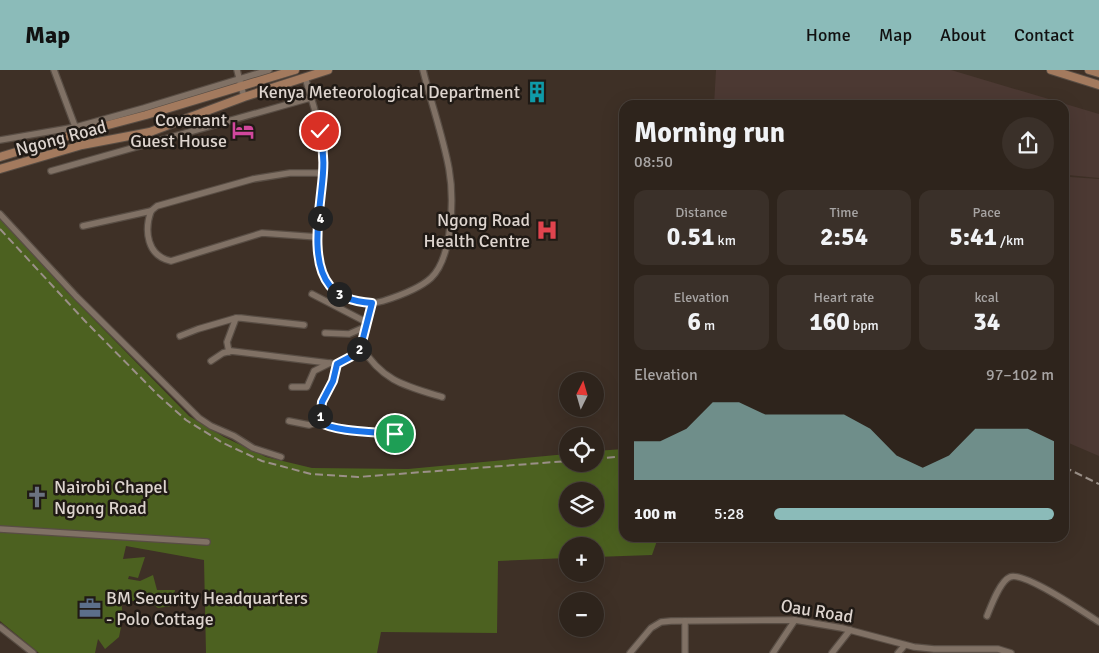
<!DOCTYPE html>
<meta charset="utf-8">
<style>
:root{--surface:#2e241c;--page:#3a3029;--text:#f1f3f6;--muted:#a7a4a3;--line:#49413b;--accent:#8bbbb9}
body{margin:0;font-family:Signika,sans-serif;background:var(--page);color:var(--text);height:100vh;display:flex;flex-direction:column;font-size:19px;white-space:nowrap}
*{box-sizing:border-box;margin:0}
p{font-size:16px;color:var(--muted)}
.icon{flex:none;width:28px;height:28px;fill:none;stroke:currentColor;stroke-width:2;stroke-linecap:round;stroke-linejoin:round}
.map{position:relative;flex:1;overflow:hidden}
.side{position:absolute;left:619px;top:30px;width:450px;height:442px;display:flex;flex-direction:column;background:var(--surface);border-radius:15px;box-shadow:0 5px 20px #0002,0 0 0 1px var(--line)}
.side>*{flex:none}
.needle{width:32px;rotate:5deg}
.buttons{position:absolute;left:559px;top:302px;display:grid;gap:10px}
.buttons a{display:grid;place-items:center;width:45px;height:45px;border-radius:50%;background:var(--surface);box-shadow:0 5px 20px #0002,0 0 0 1px var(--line);font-size:25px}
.pin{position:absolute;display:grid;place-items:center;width:42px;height:42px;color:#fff;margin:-21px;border:2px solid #fff;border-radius:50%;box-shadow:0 1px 5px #0007}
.km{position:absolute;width:25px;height:25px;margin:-12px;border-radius:50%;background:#222;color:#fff;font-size:14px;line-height:25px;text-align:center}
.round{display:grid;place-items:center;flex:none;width:52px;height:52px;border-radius:26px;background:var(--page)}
.headline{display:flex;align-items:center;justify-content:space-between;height:85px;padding:0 15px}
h1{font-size:28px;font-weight:700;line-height:38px}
.stats{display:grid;grid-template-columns:repeat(3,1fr);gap:8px;height:85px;padding:5px 15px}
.stats div{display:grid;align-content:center;border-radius:12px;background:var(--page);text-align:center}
.stats b{font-size:25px;font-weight:700}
.stats small{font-size:14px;font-weight:400}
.stats p{font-size:14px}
.chart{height:140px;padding:10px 15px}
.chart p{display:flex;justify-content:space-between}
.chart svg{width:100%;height:90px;margin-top:5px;fill:var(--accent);opacity:.7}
ul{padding:0 15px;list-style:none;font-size:16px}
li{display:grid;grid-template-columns:80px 60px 1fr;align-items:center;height:38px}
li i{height:12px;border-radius:6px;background:var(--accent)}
header{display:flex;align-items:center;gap:30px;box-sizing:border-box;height:70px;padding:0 25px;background:var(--accent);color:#111}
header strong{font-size:24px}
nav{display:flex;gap:28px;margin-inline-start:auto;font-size:18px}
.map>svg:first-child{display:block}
</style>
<header>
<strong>Map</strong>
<nav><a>Home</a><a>Map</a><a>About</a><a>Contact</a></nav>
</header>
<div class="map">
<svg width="1099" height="583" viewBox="0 0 1099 583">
<rect width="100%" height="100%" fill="#3e3026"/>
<!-- education -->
<g fill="#4c3933">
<polygon points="716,0 951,0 1099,44 1099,108 1068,105 1064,202 1064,35 714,35"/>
<polygon points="1070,107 1099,109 1099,386 1064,371 1064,224"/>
</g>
<!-- green -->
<path fill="#4c6120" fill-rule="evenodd" d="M0 148 68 223 189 346 224 367 266 387 312 398 408 399 567 384 568 394H595V381L624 379V468H658L652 485 595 487V476H568L567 488 498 491 497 563 381 562 377 583H206L204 490 126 476 123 489 145 487 138 508 129 506 128 509 140 511 153 505 157 520H175L172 536 158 538 146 528 134 531H121L123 547 119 567 105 579 98 569 95 583H39L0 551ZM568 421H595V449H568Z"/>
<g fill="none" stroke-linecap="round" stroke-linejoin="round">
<!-- street casing -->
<g stroke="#584d44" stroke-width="8">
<g id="street">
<polyline points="54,0 82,75"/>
<polyline points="237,0 244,27"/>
<path d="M305 7C312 32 322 58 323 84 326 123 306 180 328 214 338 230 367 236 383 231 399 226 419 219 431 208 453 187 454 127 449 99 443 66 431 33 423 0"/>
<polyline points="0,70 76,57 144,38 269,0"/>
<polyline points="51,101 310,28"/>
<polyline points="0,144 76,226 199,348 211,356 234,366 253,378 281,387"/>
<polyline points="83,156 151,141"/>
<path d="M318 167 262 163 171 191C147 186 144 161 151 141L157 136 253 109 290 103H323"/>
<polyline points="312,224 366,252"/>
<polyline points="325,263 349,264 365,257"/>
<polyline points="180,266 198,259 236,248"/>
<path d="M361 276C382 311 405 316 442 327"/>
<polyline points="229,282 227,272 236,248 241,248 304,255"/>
<polyline points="211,291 223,283 231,281 337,294 354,285 361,276 372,233"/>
<polyline points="292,317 307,317 314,301 330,293"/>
<polyline points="289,351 309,355 319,352 322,332 333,311 337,294"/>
<polyline points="319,352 338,358 395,364"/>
<polyline points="0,459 207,472"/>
<path d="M987 546C991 536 1000 511 1010 507 1024 501 1085 543 1099 552"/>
<polyline points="0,557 33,583"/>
<polyline points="630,583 651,558 661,552 671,551 795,550 842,558 914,577 934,579 998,579 1011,583"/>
<polyline points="685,583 685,551"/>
<polyline points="773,583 795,550"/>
<polyline points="832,583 850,560"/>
<polyline points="898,583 905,575"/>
</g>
</g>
<!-- secondary casing -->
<g stroke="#584d44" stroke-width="10">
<g id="secondary">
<polyline points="1051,0 1099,15"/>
<polyline points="1089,0 1099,3"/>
<polyline points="0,87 78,63 146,45 295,0"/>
<polyline points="0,99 82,75 150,62 244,27 328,0"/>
</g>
</g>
<!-- street -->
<use href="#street" stroke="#807165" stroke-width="5.5"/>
<!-- secondary -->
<use href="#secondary" stroke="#a37a5e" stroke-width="8"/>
<!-- rail -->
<g stroke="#9b9088" stroke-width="2" stroke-dasharray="8 4" stroke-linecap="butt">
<polyline points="0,159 85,251 158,325 186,350 223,373 262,391 311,404 358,407 568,391"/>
<polyline points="595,389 624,386"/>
<polyline points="1064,397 1099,414"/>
</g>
</g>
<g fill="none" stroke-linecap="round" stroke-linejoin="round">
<!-- route casing -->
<g stroke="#fff" stroke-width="10">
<path id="route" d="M320 61C323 75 324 89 323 103 321 135 308 190 330 216 339 228 358 232 372 233L361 276 354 285 337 294 333 311 322 332 320 352C334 362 376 362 395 364"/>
</g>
<!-- route -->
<use href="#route" stroke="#1a73e8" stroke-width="6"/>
</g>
<!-- icons -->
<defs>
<g id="building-bare" transform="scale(1.725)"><path d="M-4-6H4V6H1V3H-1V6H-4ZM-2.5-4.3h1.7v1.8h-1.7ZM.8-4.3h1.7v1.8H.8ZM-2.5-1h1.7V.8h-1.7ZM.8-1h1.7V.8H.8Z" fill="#0f9aa8" stroke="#201a15" stroke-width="2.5" paint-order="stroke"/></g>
<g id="hotel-bare" transform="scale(1.725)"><path d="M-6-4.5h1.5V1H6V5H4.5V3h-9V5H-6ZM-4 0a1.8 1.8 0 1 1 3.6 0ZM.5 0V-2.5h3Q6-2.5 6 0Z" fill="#d1479c" stroke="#201a15" stroke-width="2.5" paint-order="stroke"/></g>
<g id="hospital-bare" transform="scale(1.725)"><path d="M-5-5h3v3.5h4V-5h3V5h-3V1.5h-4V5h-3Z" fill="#e0444e" stroke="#201a15" stroke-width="2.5" paint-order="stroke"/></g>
<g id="church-bare" transform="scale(1.725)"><path d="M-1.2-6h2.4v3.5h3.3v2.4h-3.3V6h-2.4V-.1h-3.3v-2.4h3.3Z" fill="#6b7280" stroke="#201a15" stroke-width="2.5" paint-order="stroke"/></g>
<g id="office-bare" transform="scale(1.725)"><path d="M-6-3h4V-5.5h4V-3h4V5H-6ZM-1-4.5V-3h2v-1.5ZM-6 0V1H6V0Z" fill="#5c6f8a" stroke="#201a15" stroke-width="2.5" paint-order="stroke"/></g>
</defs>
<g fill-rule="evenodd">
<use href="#building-bare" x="537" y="22"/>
<use href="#hotel-bare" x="243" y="60"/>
<use href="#hospital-bare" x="547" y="160"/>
<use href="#church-bare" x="37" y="427"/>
<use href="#office-bare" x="90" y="538"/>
</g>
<g text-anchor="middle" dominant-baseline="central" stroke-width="5" stroke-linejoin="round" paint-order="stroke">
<!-- poi labels -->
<g font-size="18" fill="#ddd4ce" stroke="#201a15" text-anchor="end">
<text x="520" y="22">Kenya Meteorological Department</text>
<text x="227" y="50">Covenant<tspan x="227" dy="21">Guest House</tspan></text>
<text x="530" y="150">Ngong Road<tspan x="530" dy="21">Health Centre</tspan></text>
<text x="54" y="417" text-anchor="start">Nairobi Chapel<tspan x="54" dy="21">Ngong Road</tspan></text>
<text x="106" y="528" text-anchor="start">BM Security Headquarters<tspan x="106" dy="21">- Polo Cottage</tspan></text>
</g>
<!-- street labels -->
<g font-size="18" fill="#ddd4ce" stroke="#201a15">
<text transform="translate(61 68) rotate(-15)">Ngong Road</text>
<text transform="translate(817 541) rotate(9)">Oau Road</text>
</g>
</g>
</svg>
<div class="buttons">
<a><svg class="needle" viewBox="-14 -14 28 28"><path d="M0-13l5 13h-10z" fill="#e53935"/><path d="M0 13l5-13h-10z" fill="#a7a4a3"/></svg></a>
<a><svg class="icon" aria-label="locate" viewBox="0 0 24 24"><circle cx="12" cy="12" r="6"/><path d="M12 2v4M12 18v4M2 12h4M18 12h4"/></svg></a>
<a><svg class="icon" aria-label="layers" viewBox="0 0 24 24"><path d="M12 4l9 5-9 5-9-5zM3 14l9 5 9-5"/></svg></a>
<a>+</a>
<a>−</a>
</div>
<div class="pin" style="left:395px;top:364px;background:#1e9e55"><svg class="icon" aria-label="arrive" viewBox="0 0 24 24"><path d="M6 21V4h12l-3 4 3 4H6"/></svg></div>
<div class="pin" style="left:320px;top:61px;background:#d93025"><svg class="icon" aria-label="check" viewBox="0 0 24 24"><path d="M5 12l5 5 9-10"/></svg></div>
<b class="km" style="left:320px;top:346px">1</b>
<b class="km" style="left:359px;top:279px">2</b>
<b class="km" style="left:339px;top:224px">3</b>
<b class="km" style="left:320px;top:148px">4</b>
<section class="side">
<div class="headline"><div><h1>Morning run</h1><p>08:50</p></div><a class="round"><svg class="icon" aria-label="share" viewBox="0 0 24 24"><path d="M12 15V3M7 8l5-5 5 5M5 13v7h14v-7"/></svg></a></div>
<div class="stats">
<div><p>Distance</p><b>0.51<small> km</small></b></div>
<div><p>Time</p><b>2:54</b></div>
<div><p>Pace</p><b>5:41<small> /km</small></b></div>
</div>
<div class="stats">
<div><p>Elevation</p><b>6<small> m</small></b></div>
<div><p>Heart rate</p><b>160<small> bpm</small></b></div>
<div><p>kcal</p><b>34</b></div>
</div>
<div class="chart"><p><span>Elevation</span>97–102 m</p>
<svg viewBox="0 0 160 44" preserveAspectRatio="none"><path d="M0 44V25L10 25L20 19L30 6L40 6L50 12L60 12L70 12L80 12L90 19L100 32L110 38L120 32L130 19L140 19L150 19L160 25V44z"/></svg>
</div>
<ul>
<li><b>100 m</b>5:28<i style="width:100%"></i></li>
</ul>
</section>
</div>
